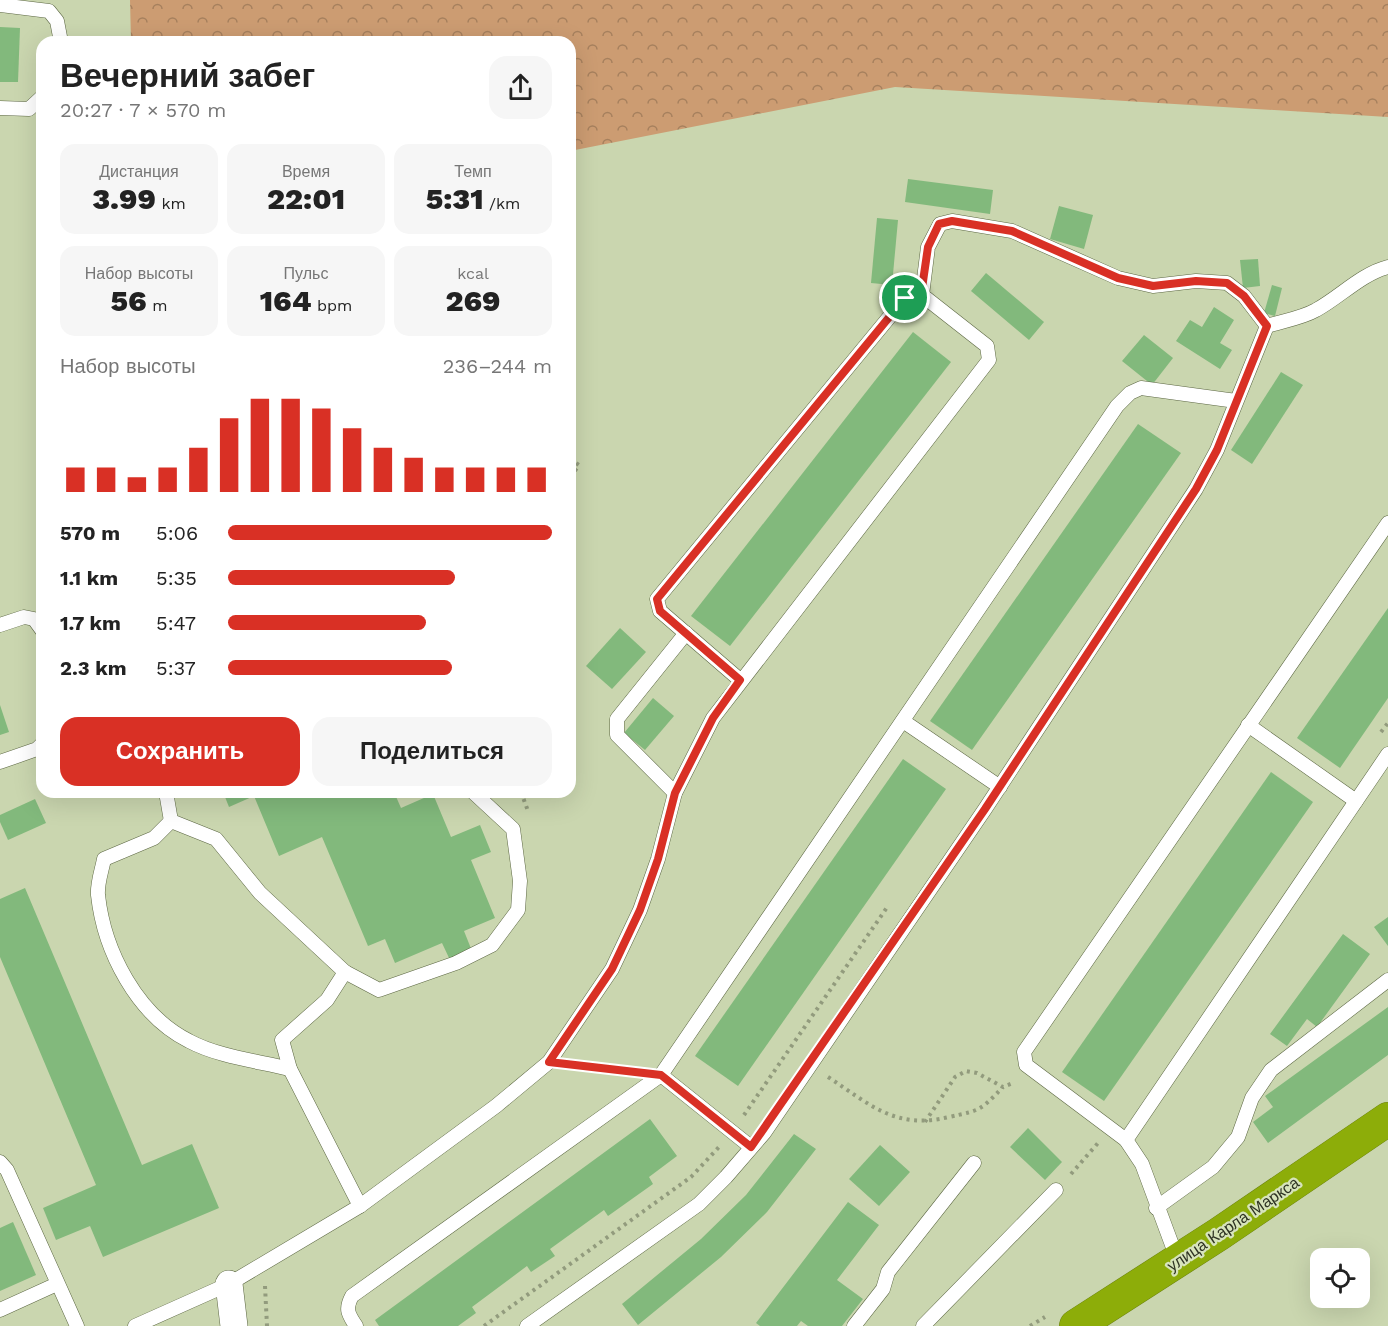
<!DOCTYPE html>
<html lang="ru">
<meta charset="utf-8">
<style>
:root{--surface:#fff;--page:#f6f6f6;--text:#222;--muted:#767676;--accent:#d93025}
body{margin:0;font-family:"Work Sans",sans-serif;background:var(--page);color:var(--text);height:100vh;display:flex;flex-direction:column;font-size:22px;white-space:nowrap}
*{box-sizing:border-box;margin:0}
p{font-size:20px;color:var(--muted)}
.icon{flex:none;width:33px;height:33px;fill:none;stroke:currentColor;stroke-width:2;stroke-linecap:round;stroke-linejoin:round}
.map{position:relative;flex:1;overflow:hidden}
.side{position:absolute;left:36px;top:36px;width:540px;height:762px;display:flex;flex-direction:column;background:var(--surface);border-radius:18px;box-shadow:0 6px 24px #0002}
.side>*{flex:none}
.tools{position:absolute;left:1310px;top:1248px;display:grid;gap:12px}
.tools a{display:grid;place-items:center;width:60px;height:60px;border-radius:12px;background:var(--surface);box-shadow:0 6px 24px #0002;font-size:30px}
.pin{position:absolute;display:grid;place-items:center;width:51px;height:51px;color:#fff;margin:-26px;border:3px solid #fff;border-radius:50%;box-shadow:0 2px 6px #0007}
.round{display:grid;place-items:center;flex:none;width:63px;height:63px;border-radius:18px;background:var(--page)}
.headline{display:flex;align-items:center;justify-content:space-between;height:102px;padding:0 24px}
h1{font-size:33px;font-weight:800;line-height:45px}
.stats{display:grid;grid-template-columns:repeat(3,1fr);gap:9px;height:102px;padding:6px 24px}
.stats div{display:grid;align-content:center;border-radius:15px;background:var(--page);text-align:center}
.stats b{font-size:30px;font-weight:800}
.stats small{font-size:16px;font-weight:400}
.stats p{font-size:16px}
.chart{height:168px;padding:12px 24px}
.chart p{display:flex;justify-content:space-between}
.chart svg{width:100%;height:108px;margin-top:6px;stroke:var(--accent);stroke-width:6}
.button{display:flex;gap:12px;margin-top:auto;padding:12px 24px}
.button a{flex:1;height:69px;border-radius:18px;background:var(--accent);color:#fff;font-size:24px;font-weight:800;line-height:69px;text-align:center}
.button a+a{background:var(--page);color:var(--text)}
ul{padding:0 24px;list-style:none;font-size:20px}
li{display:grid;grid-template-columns:96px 72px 1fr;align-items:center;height:45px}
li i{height:15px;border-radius:8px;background:var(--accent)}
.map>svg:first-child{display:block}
</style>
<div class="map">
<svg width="1388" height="1326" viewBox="0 0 1388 1326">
<defs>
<pattern id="forest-crowns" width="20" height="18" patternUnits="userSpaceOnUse" patternTransform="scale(1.5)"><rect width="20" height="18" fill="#cc9c72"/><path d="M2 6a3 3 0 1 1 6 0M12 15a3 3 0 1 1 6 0" fill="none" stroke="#a6805d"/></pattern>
</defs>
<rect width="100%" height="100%" fill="#cad6af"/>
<!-- forest -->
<polygon fill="url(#forest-crowns)" points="130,0 1388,0 1388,117 895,87 570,151 570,42 131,42"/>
<!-- building -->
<g fill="#82b97c">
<polygon points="0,27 20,28 18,82 0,82"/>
<polygon points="908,179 993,190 990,214 905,202"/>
<polygon points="1059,206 1093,215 1084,249 1050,239"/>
<polygon points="877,218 898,220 892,285 871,283"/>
<polygon points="1258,259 1260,286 1243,288 1240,260"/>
<polygon points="986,273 1044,322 1029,340 971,291"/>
<polygon points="1272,285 1282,288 1275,316 1264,313"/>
<polygon points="1214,307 1234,320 1220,343 1232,350 1220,369 1176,341 1190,320 1202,327"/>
<polygon points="913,332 951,362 730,646 691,616"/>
<polygon points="1144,335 1173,358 1152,385 1122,361"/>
<polygon points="1281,372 1303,385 1252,464 1231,450"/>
<polygon points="1138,424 1181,453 972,750 930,721"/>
<polygon points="1388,608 1388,698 1340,768 1297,738"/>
<polygon points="620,628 646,652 612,689 586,666"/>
<polygon points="653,698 674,716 645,750 624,733"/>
<polygon points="0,705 9,732 0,735"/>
<polygon points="903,759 946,789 738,1086 695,1056"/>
<polygon points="1271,772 1313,802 1104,1101 1062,1072"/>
<polygon points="223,792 370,792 372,795 379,792 394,792 401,808 433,794 451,837 480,825 491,852 471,860 495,918 464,931 472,951 450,960 442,943 395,963 385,939 368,946 322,837 279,856 254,796 229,807"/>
<polygon points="35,799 46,823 8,840 0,822 0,815"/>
<polygon points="25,888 142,1165 192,1144 219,1208 103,1257 90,1226 56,1240 43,1208 96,1185 0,957 0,899"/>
<polygon points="1388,917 1388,946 1374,927"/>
<polygon points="1343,934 1370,954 1317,1027 1307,1019 1287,1046 1270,1034"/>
<polygon points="1388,1007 1388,1055 1268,1143 1253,1122 1273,1107 1265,1096"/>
<polygon points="650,1119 677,1156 649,1177 653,1184 608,1216 604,1210 550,1249 555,1256 531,1272 527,1266 472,1307 476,1313 458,1326 379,1326 375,1320"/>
<polygon points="1028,1128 1062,1162 1045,1180 1010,1147"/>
<polygon points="794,1134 816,1149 767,1212 721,1257 638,1325 622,1304 701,1239 746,1195"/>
<polygon points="880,1145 910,1172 879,1206 849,1179"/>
<polygon points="848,1202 879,1225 837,1280 863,1299 842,1326 808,1326 801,1321 797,1326 760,1326 756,1323"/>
<polygon points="13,1222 36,1275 0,1291 0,1228"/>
</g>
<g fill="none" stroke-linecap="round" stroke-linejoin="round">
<!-- lane casing -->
<g stroke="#5c6743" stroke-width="15">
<g id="lane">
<polyline points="0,5 49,11 57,21 61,42"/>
<polyline points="0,108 29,109 42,97"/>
<path d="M1267 326C1283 321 1302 318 1316 310 1340 297 1361 274 1388 267"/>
<polyline points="0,625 24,617 34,619 42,630"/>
<polyline points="903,721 1000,787"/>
<polyline points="1248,725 1356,801"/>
<polyline points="0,762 37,749 42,744"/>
<polyline points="166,792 171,821 216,839 260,893 345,972 327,1000 282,1040 290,1069 360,1206"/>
<polyline points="675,793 617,735 617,719 686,633"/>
<path d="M171 821 154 838 104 859C102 870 97 883 98 895 104 951 137 1015 189 1041 219 1057 258 1061 290 1069"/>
<polyline points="345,972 379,990 456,963 492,945 518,910 520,881 513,829 473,792"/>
<polyline points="661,1075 751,1147"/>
<polyline points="1126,1140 1388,754"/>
<polyline points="0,1162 7,1170 77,1326"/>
<polyline points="1156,1208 1213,1167 1238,1137 1252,1098 1271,1070 1388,980"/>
<polyline points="1178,1261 1142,1164 1126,1140 1026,1065 1024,1052 1388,523"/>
<polyline points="0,1310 57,1284"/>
<polyline points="135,1326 229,1284 360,1206 496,1106 549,1062 612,969 640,910 658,859 675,793 713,718 989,360 987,346 922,295 905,298 657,599 660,611 740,680"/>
<path d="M356 1326C348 1314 345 1309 352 1296L661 1075 1117 406 1130 393 1141 388 1236 401"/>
<polyline points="527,1326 699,1204 726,1177 764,1133 985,809 1196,489 1217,450 1267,326 1244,296 1227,283 1196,281 1153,286 1118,278 1012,231 952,221 940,224 928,247 922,295"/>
<polyline points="854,1326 883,1289 888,1272 974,1163"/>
<polyline points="923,1326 1056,1190"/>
</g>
</g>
<!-- street casing -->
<g stroke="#5c6743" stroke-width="28">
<polyline id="street" points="229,1284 234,1326"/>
</g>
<!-- highway casing -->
<g stroke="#6c8212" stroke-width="34">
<polyline id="highway" points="1076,1326 1219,1234 1388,1119"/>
</g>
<!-- path -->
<g stroke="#929b7d" stroke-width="4" stroke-dasharray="3 4.5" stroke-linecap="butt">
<polyline points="570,459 579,465 570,478"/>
<polyline points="1381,732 1388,723"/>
<polyline points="521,792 528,811"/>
<polyline points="572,1065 627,1071"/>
<path d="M828 1077C871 1105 895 1130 949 1117 981 1110 980 1111 1003 1087"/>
<polyline points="744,1115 888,906"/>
<polyline points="925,1122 955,1077 966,1071 977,1073 1003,1087 1013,1083"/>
<polyline points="1071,1174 1098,1143"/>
<polyline points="265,1286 267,1326"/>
<polyline points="484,1326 691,1177 719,1147"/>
<polyline points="1030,1326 1045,1317"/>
</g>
<!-- lane -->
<use href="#lane" stroke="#fff" stroke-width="14"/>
<!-- street -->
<use href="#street" stroke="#fff" stroke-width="27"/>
<!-- highway -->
<use href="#highway" stroke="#8dad09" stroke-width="33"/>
</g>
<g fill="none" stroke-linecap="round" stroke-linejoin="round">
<!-- route casing -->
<g stroke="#fff" stroke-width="12">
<polygon id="route" points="952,221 1012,231 1118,278 1153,286 1196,281 1227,283 1244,296 1267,326 1217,450 1196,489 985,809 751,1147 661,1075 549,1062 612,969 640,910 658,859 675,793 713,718 740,680 660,611 657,599 905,298 921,295 928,247 939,224"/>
</g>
<!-- route -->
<use href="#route" stroke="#d93025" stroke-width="8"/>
</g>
<g text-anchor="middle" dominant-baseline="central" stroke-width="4.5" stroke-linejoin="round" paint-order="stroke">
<!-- street labels -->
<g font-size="16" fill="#2e3323" stroke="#d7e4bb">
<text transform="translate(1233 1224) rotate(-34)">улица Карла Маркса</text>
</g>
</g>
</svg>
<div class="tools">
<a><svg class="icon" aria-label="locate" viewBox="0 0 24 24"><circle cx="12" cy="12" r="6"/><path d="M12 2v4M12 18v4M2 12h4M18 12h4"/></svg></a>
</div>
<div class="pin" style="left:905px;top:298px;background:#1e9e55"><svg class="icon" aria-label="arrive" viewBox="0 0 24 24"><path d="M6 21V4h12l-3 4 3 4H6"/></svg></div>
<section class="side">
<div class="headline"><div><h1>Вечерний забег</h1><p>20:27 · 7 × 570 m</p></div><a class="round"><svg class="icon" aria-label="share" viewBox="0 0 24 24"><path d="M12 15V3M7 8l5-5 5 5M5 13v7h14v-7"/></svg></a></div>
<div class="stats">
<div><p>Дистанция</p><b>3.99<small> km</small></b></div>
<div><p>Время</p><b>22:01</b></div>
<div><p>Темп</p><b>5:31<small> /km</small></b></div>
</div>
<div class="stats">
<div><p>Набор высоты</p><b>56<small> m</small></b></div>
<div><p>Пульс</p><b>164<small> bpm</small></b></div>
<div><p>kcal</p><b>269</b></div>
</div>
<div class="chart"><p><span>Набор высоты</span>236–244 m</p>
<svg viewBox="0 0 160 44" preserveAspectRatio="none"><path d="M5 44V34M15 44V34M25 44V38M35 44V34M45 44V26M55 44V14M65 44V6M75 44V6M85 44V10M95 44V18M105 44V26M115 44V30M125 44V34M135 44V34M145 44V34M155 44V34"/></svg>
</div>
<ul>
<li><b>570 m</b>5:06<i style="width:100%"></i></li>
<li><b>1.1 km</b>5:35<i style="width:70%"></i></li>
<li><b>1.7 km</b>5:47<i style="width:61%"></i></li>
<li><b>2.3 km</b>5:37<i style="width:69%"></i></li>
</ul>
<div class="button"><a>Сохранить</a><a>Поделиться</a></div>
</section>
</div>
